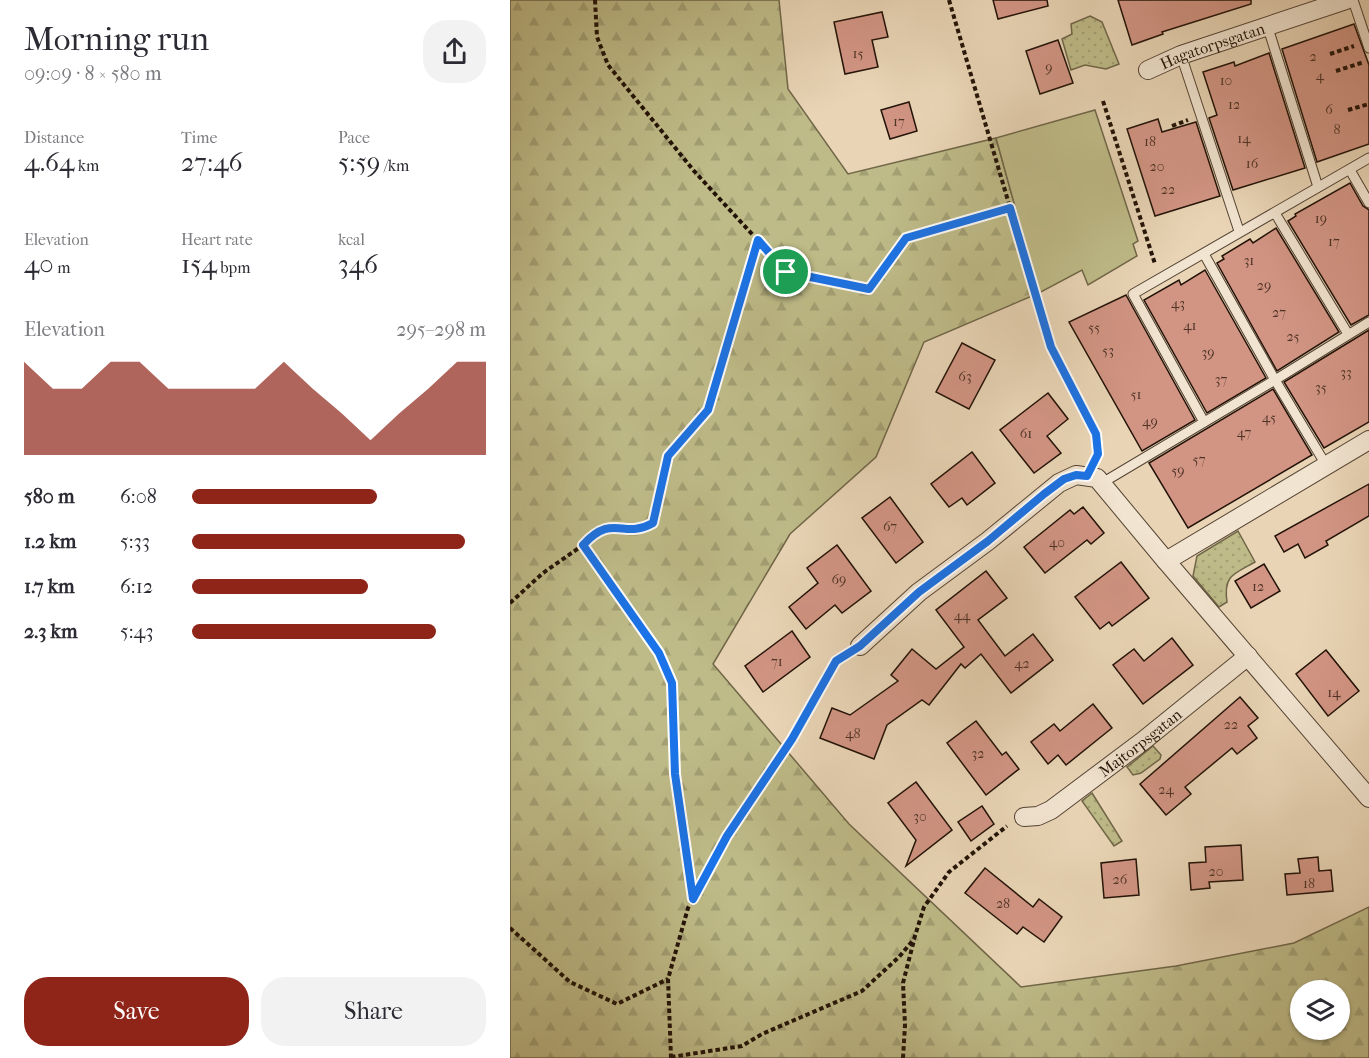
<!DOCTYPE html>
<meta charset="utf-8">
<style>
:root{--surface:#fff;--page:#f2f2f3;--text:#2b2b33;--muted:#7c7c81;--accent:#8f2418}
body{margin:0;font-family:"IM FELL French Canon",serif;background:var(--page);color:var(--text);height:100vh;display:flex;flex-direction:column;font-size:22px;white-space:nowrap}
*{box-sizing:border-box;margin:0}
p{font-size:20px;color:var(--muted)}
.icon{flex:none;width:33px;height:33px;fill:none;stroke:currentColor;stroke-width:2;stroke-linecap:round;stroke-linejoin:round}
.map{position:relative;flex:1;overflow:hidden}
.details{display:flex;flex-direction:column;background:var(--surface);width:510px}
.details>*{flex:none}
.fabs{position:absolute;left:780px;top:980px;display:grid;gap:12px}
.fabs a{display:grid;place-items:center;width:60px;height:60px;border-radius:50%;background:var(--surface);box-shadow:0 2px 4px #0004;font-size:30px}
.pin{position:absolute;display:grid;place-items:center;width:51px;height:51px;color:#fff;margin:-26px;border:3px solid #fff;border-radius:50%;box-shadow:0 2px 6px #0007}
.round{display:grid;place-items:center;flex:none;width:63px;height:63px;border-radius:24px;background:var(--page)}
.headline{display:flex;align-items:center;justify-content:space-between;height:102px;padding:0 24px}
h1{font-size:33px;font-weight:600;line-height:45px}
.stats{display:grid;grid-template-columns:repeat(3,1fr);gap:9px;height:102px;padding:6px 24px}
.stats div{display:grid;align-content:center}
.stats b{font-size:26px;font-weight:600}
.stats small{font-size:16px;font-weight:400}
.stats p{font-size:16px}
.chart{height:168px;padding:12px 24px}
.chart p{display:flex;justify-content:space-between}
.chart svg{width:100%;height:108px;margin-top:6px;fill:var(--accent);opacity:.7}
.button{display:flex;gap:12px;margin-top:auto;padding:12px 24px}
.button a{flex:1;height:69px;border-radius:24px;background:var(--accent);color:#fff;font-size:24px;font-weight:600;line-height:69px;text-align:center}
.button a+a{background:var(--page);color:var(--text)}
ul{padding:0 24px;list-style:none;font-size:20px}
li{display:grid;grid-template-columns:96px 72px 1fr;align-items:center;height:45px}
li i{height:15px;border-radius:8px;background:var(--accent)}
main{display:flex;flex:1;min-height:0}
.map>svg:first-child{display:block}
</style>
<main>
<section class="details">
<div class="headline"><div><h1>Morning run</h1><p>09:09 · 8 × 580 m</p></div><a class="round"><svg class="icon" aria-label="share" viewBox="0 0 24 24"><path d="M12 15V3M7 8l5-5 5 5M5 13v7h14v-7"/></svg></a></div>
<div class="stats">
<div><p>Distance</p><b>4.64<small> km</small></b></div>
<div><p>Time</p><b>27:46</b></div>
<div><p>Pace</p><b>5:59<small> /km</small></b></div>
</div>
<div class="stats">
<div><p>Elevation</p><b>40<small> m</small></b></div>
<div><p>Heart rate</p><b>154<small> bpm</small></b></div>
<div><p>kcal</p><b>346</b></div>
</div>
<div class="chart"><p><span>Elevation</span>295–298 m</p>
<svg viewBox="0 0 160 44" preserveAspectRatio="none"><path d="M0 44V6L10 17L20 17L30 6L40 6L50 17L60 17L70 17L80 17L90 6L100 17L110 27L120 38L130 27L140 17L150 6L160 6V44z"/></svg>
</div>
<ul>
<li><b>580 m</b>6:08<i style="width:63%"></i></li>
<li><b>1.2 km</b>5:33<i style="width:93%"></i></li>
<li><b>1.7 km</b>6:12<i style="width:60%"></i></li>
<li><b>2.3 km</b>5:43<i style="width:83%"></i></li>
</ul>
<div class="button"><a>Save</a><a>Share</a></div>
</section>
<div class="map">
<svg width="859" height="1058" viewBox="0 0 859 1058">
<defs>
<pattern id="grass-dots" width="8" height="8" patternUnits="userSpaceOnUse" patternTransform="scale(1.5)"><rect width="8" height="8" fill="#bebb88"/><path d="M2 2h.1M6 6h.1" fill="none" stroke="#a3a074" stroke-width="1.8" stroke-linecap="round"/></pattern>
<pattern id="forest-firs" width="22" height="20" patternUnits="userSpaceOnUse" patternTransform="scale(1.5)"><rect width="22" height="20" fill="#bebb88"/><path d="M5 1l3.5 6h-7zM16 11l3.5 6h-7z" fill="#a3a074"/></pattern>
</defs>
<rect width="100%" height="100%" fill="#e9d5b6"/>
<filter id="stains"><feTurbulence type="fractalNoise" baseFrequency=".00333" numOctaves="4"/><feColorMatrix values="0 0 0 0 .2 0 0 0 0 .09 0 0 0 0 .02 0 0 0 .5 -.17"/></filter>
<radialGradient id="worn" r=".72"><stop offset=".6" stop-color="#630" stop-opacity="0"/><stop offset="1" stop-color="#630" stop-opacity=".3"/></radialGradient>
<!-- grass -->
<g fill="url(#grass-dots)" stroke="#706648" stroke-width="1.5">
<polygon points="580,16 592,22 609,64 596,69 575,65 561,70 552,39 562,34 561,24"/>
<path d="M728 531 745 562C724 574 713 575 717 602L709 607 683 576 687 556Z"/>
<polygon points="643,746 651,755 650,759 631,773 623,775 617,767"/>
<polygon points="582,793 612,841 604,846 572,801"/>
</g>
<!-- forest -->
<path fill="url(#forest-firs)" stroke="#706648" stroke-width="1.5" fill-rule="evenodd" d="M0 0H269L278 89 338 174 486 138 529 293 414 342 366 457 280 534 203 664 339 824 511 987 666 966 784 943 859 907V1058H0ZM790 990H830V1029H790Z"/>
<!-- green -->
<polygon fill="#bebb88" stroke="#706648" stroke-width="1.5" points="585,110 628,241 623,244 627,256 578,285 572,270 529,293 486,138"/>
<!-- building -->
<g fill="#d29584" stroke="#221207" stroke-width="1.5">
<polygon points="483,0 537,0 538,6 488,19"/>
<polygon points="608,0 741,0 741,4 652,32 653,34 622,45"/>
<polygon points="372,12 378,37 362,40 368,67 335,74 324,22"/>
<polygon points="844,24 859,65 859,144 807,162 772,49"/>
<polygon points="548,40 563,83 530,94 516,51"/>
<polygon points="759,53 795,168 723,190 699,118 707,115 693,72 724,62 725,66"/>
<polygon points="399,102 407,131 380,139 371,110"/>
<polygon points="648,119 652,132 686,122 710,196 645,216 617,129"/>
<polygon points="840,183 853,206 859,210 859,315 841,325 778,221 786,216 785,214"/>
<polygon points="766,228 829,332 767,371 707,263 714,259 712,256 740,239 743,243"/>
<polygon points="695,270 756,378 697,413 634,300 669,280 671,285"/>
<polygon points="616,295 685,420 632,451 559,322"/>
<polygon points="859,330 859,422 814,448 774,382"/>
<polygon points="452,343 485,360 459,409 426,392"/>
<polygon points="763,389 802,455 678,528 639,463"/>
<polygon points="538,393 558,419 537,436 551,453 524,473 490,430"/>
<polygon points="462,452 485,483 457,505 452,498 439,507 421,484"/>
<polygon points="859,484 859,516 816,541 818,545 795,558 788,544 774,552 765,536"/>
<polygon points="380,497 413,542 386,563 352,518"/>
<polygon points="573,507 594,533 581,544 577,540 535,573 514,547 560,510 564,514"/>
<polygon points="327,545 361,591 332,613 325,605 296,629 279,607 308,583 297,568"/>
<polygon points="611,562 639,598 602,626 599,622 590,629 565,597"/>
<polygon points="754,564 770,591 741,608 725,581"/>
<polygon points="476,571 497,598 468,620 495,656 523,634 543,660 501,693 471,654 455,668 451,664 419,705 412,700 377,725 364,759 310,738 322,708 340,715 388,681 381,675 402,649 426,669 454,647 426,610"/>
<polygon points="282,631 300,657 253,692 235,666"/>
<polygon points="662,638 683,665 633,704 603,665 624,649 634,661"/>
<polygon points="816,650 849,691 818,716 786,674"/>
<polygon points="730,697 748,718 738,726 747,738 727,754 722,748 675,787 681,794 656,815 630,784"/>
<polygon points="583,704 602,728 556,765 548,755 538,764 521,742 544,724 550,731"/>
<polygon points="466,721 492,755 496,752 509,769 476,795 437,743"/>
<polygon points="406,782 442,830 396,866 406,840 378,803"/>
<polygon points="472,806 484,824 461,841 448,822"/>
<polygon points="731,845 733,880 699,882 700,888 681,890 679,863 696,862 695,847"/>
<polygon points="808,857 809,871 821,870 823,891 777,895 775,874 790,873 788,859"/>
<polygon points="626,859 629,895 594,898 591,863"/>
<polygon points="475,868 523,907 529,899 552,917 534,942 513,927 507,934 455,893"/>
</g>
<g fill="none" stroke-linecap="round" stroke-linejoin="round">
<!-- service casing -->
<g stroke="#544333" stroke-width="11">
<g id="service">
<polyline points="843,0 859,48"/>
<polyline points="758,28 808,187"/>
<polyline points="671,55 729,231"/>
<polyline points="840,170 859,203"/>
<polyline points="765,213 838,334"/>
<polyline points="694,422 623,294 859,158"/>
<polyline points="816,465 765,380 859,322"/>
<polyline points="592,483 765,380 694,254"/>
</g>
</g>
<!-- minor casing -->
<g stroke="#544333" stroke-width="20">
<g id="minor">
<path id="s1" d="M638 70 671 55 836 0"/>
<polyline points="859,440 656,561 859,798"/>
<polyline points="350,646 409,592 478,541 549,483 566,475 587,478 656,561"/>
<path id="s2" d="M514 817 528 816 541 810 633 741 738 656"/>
</g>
</g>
<!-- path -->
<g stroke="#221207" stroke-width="4" stroke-dasharray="4.5 3" stroke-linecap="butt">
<polyline points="85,0 87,37 98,65 184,171 276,271 359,289 396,238 500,208"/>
<polyline points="439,0 541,347 586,434 589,445 585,459"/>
<polyline points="820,54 844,46"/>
<polyline points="826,71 854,62"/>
<polyline points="593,101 645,264"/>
<polyline points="838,110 859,104"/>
<polyline points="662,126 678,120"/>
<path d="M73 545C103 512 113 539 143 523L158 455 198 410 248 240"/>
<polyline points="0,603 33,573 73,545 149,653 162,683 165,774 183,899"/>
<polyline points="0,928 60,982 107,1004 158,979"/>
<polyline points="161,1057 232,1046 252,1034 352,991 389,957 404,939 414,907 439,872 497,826"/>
<polyline points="161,1058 158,979 178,908 217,836 282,739 326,661 334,656"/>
<polyline points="393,1058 395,1025 393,983 404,940"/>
</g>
<!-- service -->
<use href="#service" stroke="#f1e4d0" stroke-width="9"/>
<!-- minor -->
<use href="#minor" stroke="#f1e4d0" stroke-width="18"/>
</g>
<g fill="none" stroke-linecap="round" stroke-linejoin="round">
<!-- route casing -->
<g stroke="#fff" stroke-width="12">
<path id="route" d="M500 208 541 347 586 434 588 454 577 476 566 475 554 479 534 494 478 541 409 592 350 646 326 661 282 739 217 836 183 899 165 774 162 683 149 653 73 545C103 512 113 540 143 523L158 456 198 410 248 240 276 272 359 289 396 238Z"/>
</g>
<!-- route -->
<use href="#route" stroke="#1a73e8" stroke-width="8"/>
</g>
<g text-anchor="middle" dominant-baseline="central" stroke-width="5" stroke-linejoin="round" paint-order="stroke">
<!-- number labels -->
<g font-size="14" fill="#4e3326">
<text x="348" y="53">15</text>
<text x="803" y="56">2</text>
<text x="539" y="67">9</text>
<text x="810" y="75">4</text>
<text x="716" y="80">10</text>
<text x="724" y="104">12</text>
<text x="819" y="109">6</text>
<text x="389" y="121">17</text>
<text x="827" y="129">8</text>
<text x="734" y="138">14</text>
<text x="640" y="141">18</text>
<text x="742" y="163">16</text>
<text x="647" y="166">20</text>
<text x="658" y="189">22</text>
<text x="811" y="218">19</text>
<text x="824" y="241">17</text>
<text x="739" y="260">31</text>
<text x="754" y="285">29</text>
<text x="668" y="303">43</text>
<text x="769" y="312">27</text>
<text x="680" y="325">41</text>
<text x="584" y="327">55</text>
<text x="783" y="336">25</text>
<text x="598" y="350">53</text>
<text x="698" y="352">39</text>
<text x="836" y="372">33</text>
<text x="455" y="376">63</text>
<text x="711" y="379">37</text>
<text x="811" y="387">35</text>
<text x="626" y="394">51</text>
<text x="759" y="417">45</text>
<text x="640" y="421">49</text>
<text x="734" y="432">47</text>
<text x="516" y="433">61</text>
<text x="689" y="459">57</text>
<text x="668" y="470">59</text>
<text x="380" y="526">67</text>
<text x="547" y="542">40</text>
<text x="329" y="579">69</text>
<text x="748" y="586">12</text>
<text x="452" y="615">44</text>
<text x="267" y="661">71</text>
<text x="512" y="663">42</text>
<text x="824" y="692">14</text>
<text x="721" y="724">22</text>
<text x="343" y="733">48</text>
<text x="468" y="753">32</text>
<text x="656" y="789">24</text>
<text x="410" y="816">30</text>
<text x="706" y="871">20</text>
<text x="610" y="879">26</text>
<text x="799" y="883">18</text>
<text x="493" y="903">28</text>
</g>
<!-- street labels -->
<g font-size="16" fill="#221207" stroke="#f1e4d0">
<text stroke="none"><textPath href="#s1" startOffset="69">Hagatorpsgatan</textPath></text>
<text stroke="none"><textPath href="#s2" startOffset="140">Majtorpsgatan</textPath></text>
</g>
</g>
<rect width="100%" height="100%" filter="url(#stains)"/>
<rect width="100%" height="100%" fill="url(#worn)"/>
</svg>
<div class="fabs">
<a><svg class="icon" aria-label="layers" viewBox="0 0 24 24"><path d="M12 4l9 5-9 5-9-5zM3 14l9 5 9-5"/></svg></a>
</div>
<div class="pin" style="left:276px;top:272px;background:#1e9e55"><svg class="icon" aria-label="arrive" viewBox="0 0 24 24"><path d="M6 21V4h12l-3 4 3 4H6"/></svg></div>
</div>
</main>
